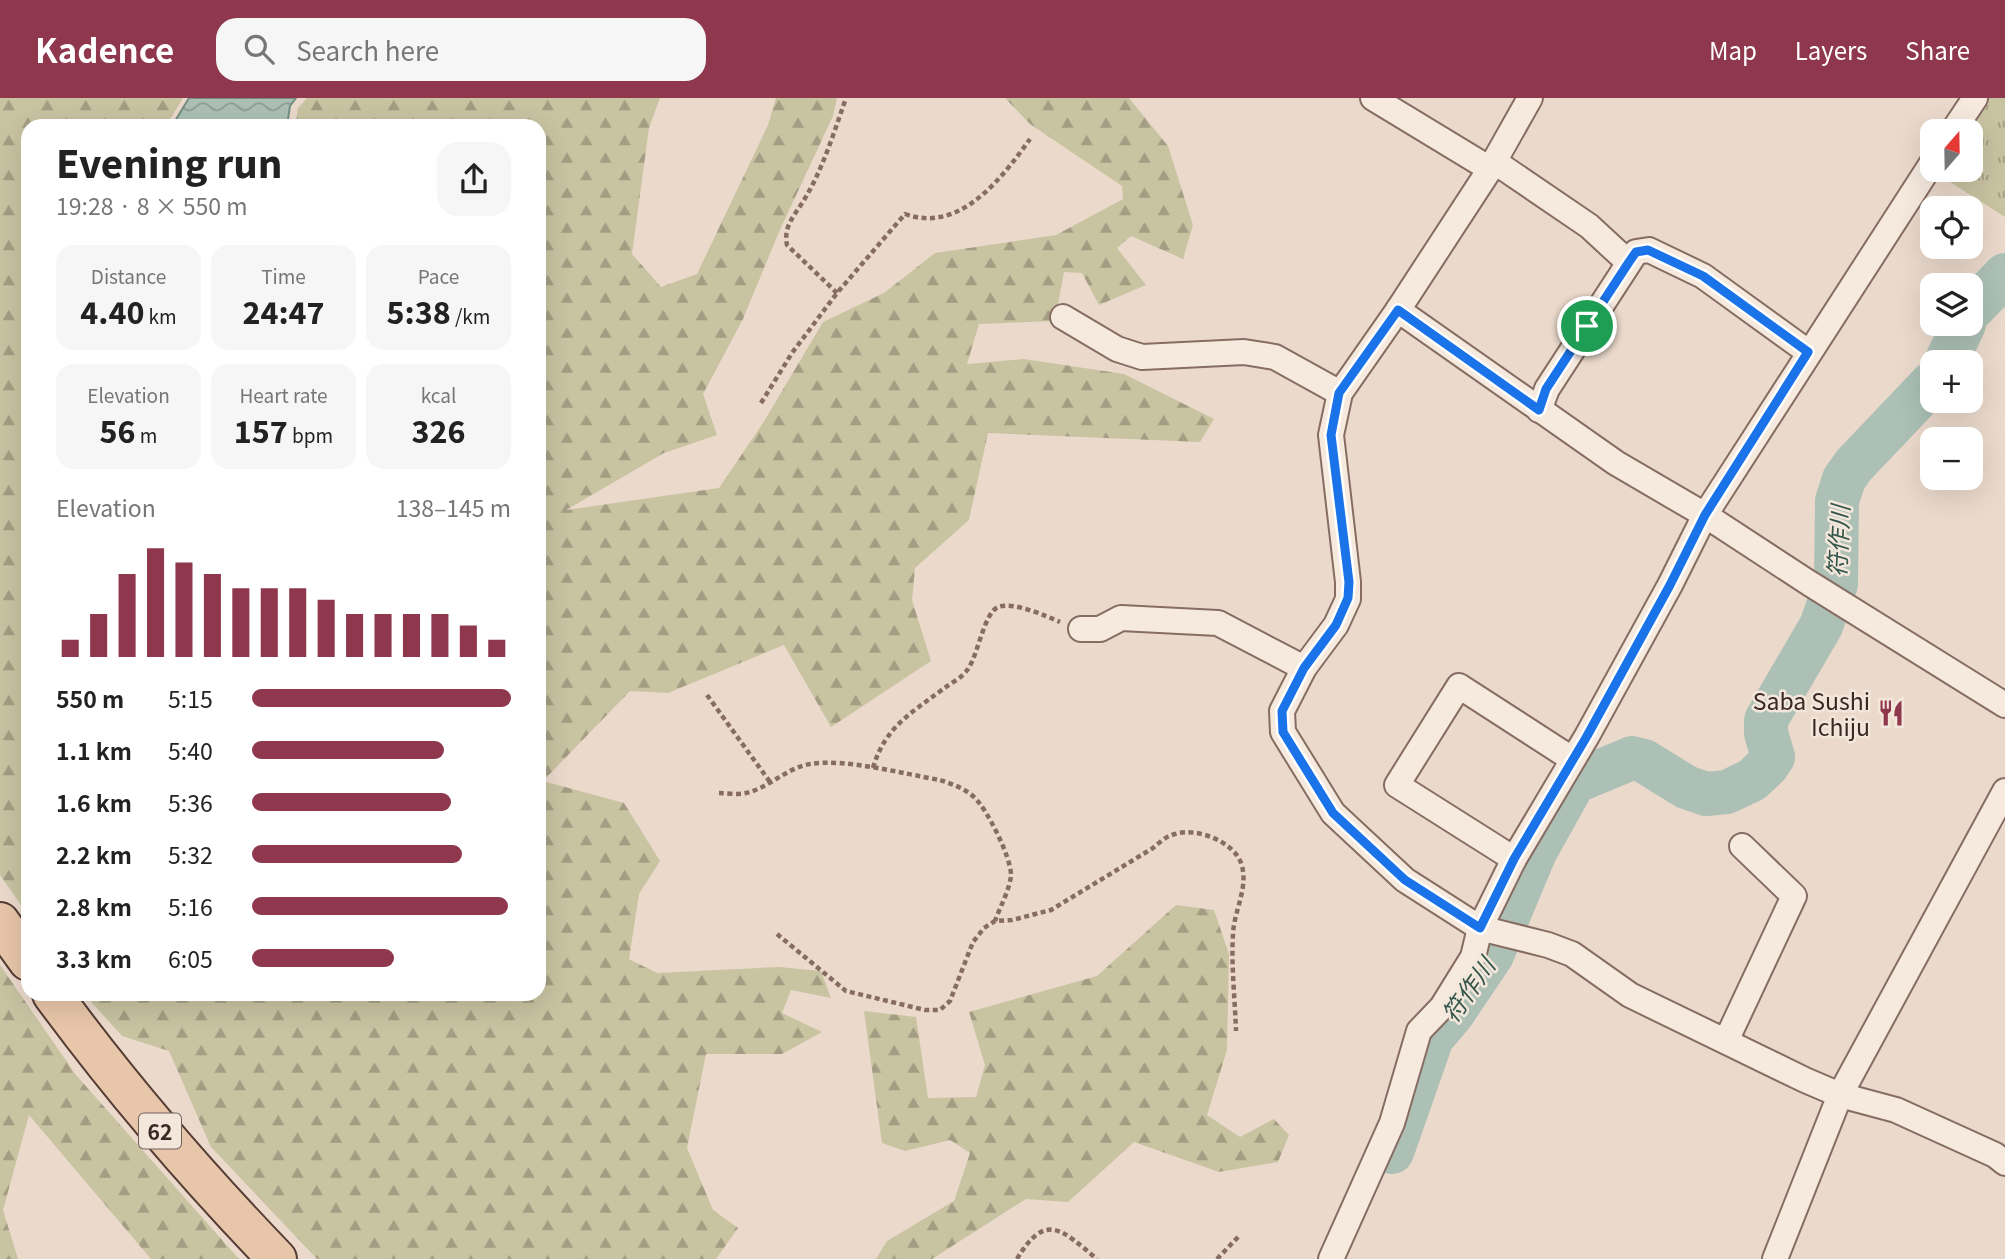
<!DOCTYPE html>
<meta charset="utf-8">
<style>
:root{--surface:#fff;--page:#f6f6f6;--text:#222;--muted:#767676;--accent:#8f384d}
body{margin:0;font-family:Georgia,"Noto Sans JP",serif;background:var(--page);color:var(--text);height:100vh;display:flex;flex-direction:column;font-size:26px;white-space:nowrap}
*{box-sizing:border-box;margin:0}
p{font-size:23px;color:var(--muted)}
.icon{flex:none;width:38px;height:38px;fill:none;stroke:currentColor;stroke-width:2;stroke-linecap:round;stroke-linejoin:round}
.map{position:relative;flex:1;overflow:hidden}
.drawer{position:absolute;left:21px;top:21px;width:525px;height:882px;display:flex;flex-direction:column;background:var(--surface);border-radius:21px;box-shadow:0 7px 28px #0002}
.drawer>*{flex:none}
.needle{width:46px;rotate:20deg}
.tools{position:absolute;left:1920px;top:21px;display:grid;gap:14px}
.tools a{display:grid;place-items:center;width:63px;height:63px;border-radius:14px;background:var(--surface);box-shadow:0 7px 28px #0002;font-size:35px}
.pin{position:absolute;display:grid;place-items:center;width:60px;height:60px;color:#fff;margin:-30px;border:4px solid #fff;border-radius:50%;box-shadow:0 2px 7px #0007}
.round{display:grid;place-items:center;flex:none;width:74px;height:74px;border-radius:21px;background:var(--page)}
.overview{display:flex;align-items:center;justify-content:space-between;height:119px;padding:0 35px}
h1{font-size:38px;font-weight:800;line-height:52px}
.stats{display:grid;grid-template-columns:repeat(3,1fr);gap:10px;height:119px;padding:7px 35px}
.stats div{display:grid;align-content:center;border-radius:18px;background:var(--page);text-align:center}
.stats b{font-size:30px;font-weight:800}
.stats small{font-size:19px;font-weight:400}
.stats p{font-size:19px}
.chart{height:196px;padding:14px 35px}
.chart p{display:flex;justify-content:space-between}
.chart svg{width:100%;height:126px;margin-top:7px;stroke:var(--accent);stroke-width:6}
ul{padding:0 35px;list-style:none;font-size:23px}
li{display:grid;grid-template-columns:112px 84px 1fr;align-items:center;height:52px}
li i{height:18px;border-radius:9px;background:var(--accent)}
header{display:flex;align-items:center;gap:42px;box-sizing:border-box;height:98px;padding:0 35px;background:var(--accent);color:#fff}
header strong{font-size:33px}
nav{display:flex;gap:38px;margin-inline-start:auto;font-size:24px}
.search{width:490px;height:63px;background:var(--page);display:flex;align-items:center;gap:18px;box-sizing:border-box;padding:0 24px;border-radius:21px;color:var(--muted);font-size:26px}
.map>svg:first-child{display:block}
</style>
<header>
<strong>Kadence</strong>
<div class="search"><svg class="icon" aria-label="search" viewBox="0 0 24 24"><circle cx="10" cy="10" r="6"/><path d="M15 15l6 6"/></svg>Search here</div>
<nav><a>Map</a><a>Layers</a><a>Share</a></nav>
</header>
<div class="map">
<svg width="2005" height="1161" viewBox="0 0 2005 1161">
<defs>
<pattern id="grass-tufts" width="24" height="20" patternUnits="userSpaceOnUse" patternTransform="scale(1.75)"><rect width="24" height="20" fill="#c8c3a1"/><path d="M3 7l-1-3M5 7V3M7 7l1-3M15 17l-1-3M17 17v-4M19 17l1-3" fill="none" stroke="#a39e83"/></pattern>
<pattern id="forest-firs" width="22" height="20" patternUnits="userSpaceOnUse" patternTransform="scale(1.75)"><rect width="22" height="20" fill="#c8c3a1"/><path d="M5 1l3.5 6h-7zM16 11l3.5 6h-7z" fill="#a39e83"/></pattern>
<pattern id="water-waves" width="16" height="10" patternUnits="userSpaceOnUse" patternTransform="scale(1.75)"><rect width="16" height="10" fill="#acc0b5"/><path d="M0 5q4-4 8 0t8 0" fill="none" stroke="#8d9c93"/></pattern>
</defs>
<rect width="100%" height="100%" fill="#ebdacc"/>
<!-- grass -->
<polygon fill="url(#grass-tufts)" points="1981,0 2005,0 2005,119 1936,75 1938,72 1970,72 1970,33 1961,33"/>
<!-- forest -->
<g fill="url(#forest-firs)">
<polygon points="0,0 183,0 166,28 28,28 28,817 0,777"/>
<polygon points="307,0 660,0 649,30 632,156 661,189 697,176 768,27 776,0 837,0 833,18 779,134 743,221 703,296 717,337 664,355 566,412 719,390 763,325 823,224 884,195 935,155 1056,137 1123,101 1122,88 1030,26 1005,0 1129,0 1168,48 1193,127 1183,161 1131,138 1117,150 1146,187 1099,207 1082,175 1064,174 1055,223 979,226 967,266 1024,261 1124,276 1214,321 1200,344 988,335 969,422 915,470 912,502 931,563 831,629 784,547 668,595 630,593 543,683 624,705 660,763 639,796 629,861 657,875 779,869 821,873 831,900 791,892 782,915 822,934 782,956 706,956 687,1050 713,1112 738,1130 716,1161 317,1161 211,1049 169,953 122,938 84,896 539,896 539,28 295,28 298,10"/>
<polygon points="1176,807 1214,812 1229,856 1227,952 1207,1017 1240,1039 1274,1021 1289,1037 1278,1064 1219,1074 1134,1044 1068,1104 1026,1101 932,1161 876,1161 887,1143 954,1103 970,1055 950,1042 905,1053 882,1045 864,913 916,919 928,1000 976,999 985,967 969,914 1097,878"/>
<polygon points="0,867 76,977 239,1161 151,1161 29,1017 3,1112 18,1161 0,1161"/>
</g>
<!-- water -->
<polygon fill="url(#water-waves)" stroke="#738e81" stroke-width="2" points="189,0 296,0 290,8 287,28 172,28"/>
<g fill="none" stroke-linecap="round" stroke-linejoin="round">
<!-- river -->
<g stroke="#acc0b5" stroke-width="44">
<polyline points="1970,213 2005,177"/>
<polyline points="1946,264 1964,226"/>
<polyline points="1392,1054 1432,940 1453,915 1492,857 1535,754 1574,684 1632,660 1644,663 1686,689 1706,696 1727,694 1752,682 1767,668 1773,659 1766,635 1766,622 1821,528 1836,486 1837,403 1844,381 1854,367 1932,285"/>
</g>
<!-- street casing -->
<g stroke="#866c62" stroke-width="28">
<g id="street">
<polyline points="1373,0 1490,71"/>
<polyline points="1530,0 1490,71 1398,212 1340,295 1331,337 1348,484 1348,501 1336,527 1304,570 1282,613 1283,634 1333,715 1405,782 1480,830 1548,847 1572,856 1630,897 1805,982 1840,997 1896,1012 1995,1057 2005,1065"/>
<polyline points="1953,33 1975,0"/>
<polyline points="1495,64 1589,128 1628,164"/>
<polyline points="1398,212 1616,365 1705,417 1809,485 2005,607"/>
<polyline points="1063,219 1117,251 1142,259 1244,254 1275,259 1340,295"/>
<polyline points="1539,312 1547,291 1636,154 1649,152 1703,178 1808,254"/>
<polyline points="1081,531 1100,531 1121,520 1218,525 1304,570"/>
<polyline points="1514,761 1397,687 1459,588 1572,661"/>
<polyline points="1726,943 1794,798 1742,748"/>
<polyline points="1331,1161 1392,1025 1419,933 1442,909 1473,859 1480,830 1514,761 1587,638 1670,487 1705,417 1932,65"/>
<polyline points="1775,1161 1840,997 2005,693"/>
</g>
</g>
<!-- primary casing -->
<g stroke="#553c35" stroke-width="42">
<g id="primary">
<polyline points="0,824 28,863"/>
<path d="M52 896C121 990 196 1077 277 1161"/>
</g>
</g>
<!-- path -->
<g stroke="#866c62" stroke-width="4.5" stroke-dasharray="5 3.5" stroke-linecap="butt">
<path d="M837 195 787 147C783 128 795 117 804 102 823 71 834 34 846 0"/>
<path d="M761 305 792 255 837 195 905 116C960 136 1002 80 1030 41"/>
<polyline points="707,597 770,684"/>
<path d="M873 670C885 629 910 616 943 591 951 585 962 580 968 571 978 557 984 515 998 509 1013 503 1046 518 1060 524"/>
<path d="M719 695C727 695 738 697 746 695 769 690 786 670 810 666 845 660 904 676 940 682 952 686 964 690 974 699 987 711 1011 759 1011 777 1010 791 1000 809 995 823"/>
<path d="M777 836 846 893 925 912H940L950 903 973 844 984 830 995 823 1012 822 1051 812 1153 750C1159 745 1166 738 1175 736 1197 729 1236 744 1242 768 1248 791 1234 813 1233 836 1231 868 1235 901 1236 933"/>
<path d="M1017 1161C1046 1112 1063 1133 1097 1161"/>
<polyline points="1217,1161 1239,1138"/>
</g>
<!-- street -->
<use href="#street" stroke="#f6eadf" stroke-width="24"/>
<!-- primary -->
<use href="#primary" stroke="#e8c6a9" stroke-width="38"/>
</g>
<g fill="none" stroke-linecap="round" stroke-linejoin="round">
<!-- route casing -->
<g stroke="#fff" stroke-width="14">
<polygon id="route" points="1648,152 1703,178 1808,254 1705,417 1670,487 1587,638 1514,761 1480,830 1405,782 1333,715 1283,634 1282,613 1304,570 1336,527 1348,500 1349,484 1331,337 1339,295 1398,212 1539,312 1546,291 1629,164 1636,154"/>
</g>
<!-- route -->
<use href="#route" stroke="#1a73e8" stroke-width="9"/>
</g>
<!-- icons -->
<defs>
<g id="restaurant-bare" transform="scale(2.1)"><path d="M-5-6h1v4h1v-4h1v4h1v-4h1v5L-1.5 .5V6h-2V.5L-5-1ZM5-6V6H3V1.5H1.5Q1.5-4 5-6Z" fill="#8f384d" stroke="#f3e6db" stroke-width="2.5" paint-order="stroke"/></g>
</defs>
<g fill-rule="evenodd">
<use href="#restaurant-bare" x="1891" y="615"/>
</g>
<g text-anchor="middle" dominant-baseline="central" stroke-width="5" stroke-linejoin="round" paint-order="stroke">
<!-- shield labels -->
<rect fill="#f3e6db" stroke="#71615a" stroke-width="2" x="139" y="1015.5" width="42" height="35" rx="5"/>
<g font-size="21" font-weight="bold" fill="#392823">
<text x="160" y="1033">62</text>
</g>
<!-- poi labels -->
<g font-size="23" fill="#392823" stroke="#f3e6db" text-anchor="end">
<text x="1870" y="602">Saba Sushi<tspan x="1870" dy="26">Ichiju</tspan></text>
</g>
<!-- water labels -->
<g font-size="24" font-style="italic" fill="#34574c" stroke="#f3e6db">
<text transform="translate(1837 443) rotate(-87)">符作川</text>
<text transform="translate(1467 891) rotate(-55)">符作川</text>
</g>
</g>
</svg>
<div class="tools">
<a><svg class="needle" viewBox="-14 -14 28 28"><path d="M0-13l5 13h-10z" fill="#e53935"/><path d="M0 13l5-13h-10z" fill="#767676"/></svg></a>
<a><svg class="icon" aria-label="locate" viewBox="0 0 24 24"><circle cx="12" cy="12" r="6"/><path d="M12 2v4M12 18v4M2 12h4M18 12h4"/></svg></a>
<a><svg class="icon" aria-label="layers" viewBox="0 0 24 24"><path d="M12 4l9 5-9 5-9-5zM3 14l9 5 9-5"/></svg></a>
<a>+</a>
<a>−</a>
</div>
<div class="pin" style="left:1587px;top:228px;background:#1e9e55"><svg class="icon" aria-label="arrive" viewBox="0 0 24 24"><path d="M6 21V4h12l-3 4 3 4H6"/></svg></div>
<section class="drawer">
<div class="overview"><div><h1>Evening run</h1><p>19:28 · 8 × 550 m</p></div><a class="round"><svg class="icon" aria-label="share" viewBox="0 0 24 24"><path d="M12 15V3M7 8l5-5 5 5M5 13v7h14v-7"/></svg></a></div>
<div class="stats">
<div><p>Distance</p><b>4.40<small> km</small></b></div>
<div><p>Time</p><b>24:47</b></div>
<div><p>Pace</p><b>5:38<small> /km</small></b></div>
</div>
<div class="stats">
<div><p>Elevation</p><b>56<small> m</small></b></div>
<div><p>Heart rate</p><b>157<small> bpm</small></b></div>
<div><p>kcal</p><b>326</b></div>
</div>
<div class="chart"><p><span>Elevation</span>138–145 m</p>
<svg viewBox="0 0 160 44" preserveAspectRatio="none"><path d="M5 44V38M15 44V29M25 44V15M35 44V6M45 44V11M55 44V15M65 44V20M75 44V20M85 44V20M95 44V24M105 44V29M115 44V29M125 44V29M135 44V29M145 44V33M155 44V38"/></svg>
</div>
<ul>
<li><b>550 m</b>5:15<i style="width:100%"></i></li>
<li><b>1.1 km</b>5:40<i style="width:74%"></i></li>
<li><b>1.6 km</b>5:36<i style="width:77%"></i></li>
<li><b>2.2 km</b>5:32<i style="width:81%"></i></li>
<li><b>2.8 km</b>5:16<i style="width:99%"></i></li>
<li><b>3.3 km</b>6:05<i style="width:55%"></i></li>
</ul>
</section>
</div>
